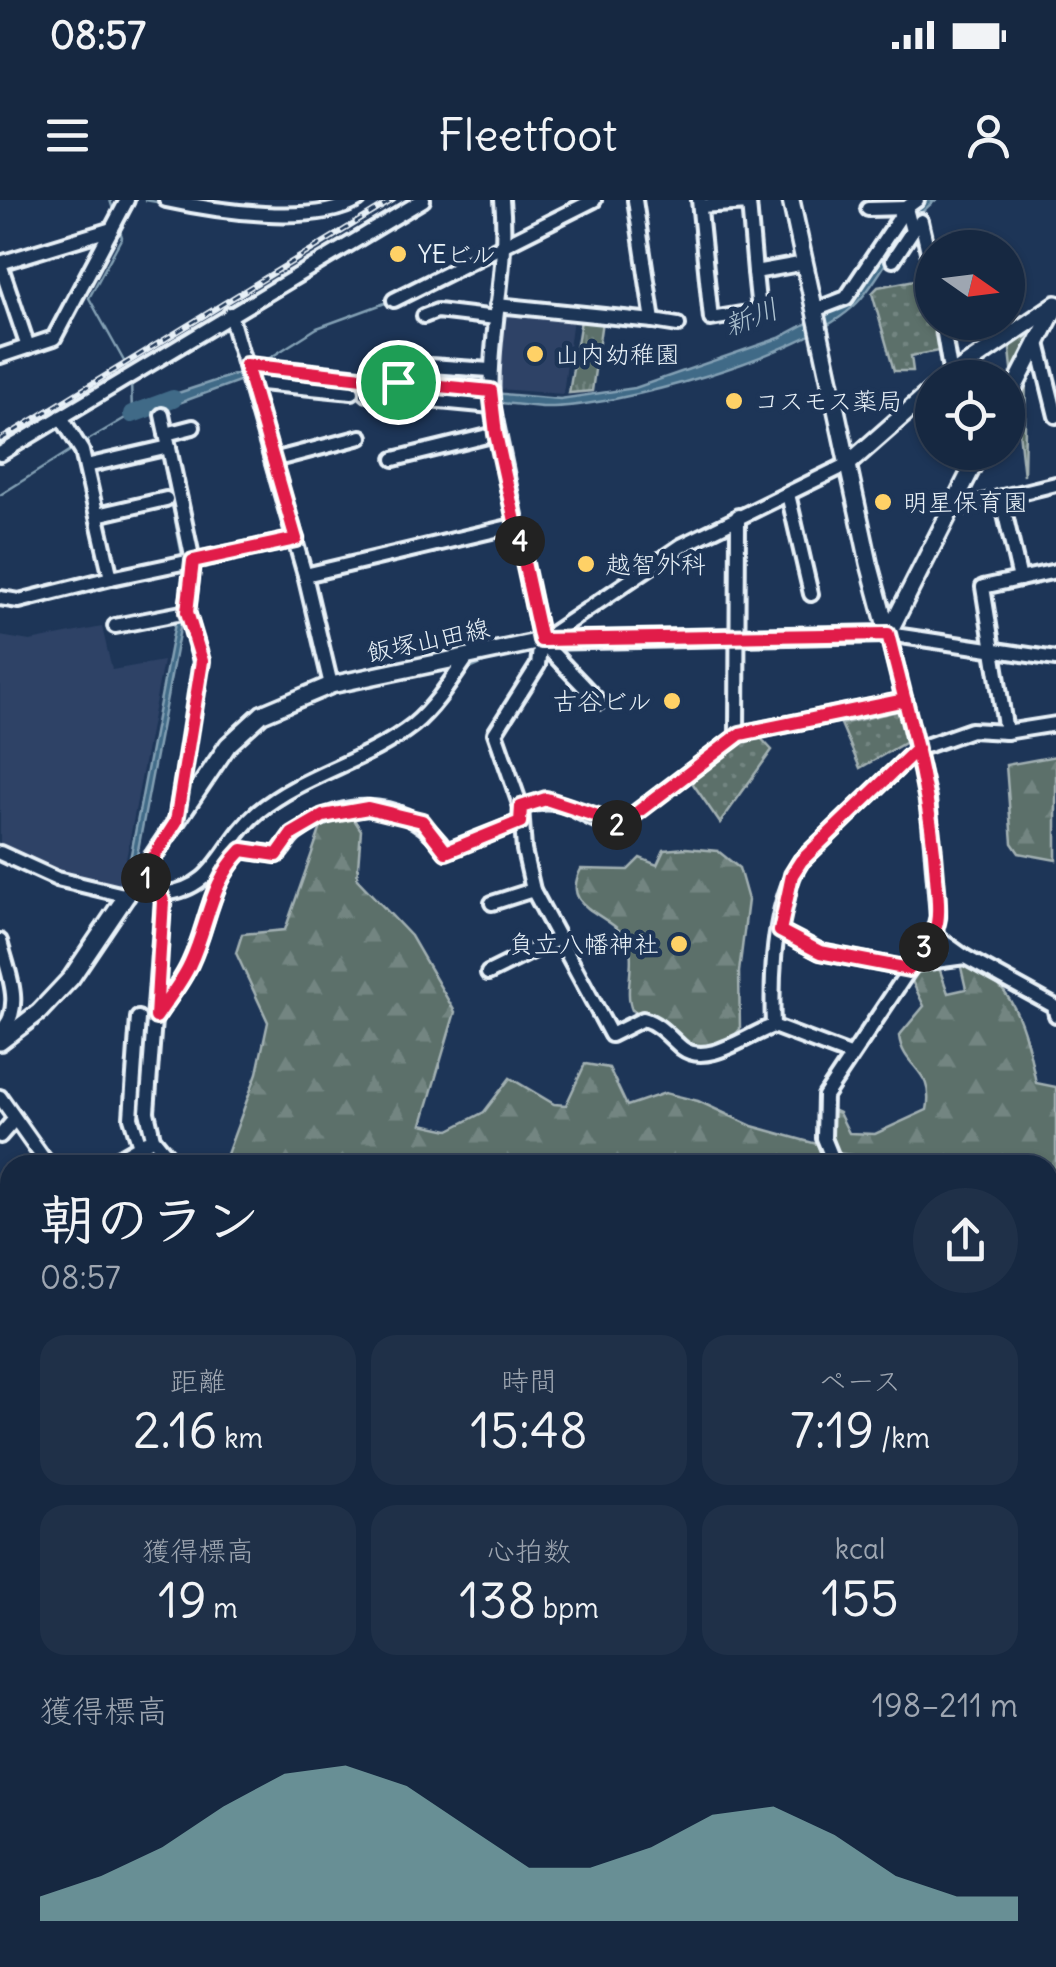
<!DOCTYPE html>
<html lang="ja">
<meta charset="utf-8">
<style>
:root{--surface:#162841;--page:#1f3048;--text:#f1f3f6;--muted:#9ea6b1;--line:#35445a;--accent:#8bbbb9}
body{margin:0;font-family:Delius,"Klee One",sans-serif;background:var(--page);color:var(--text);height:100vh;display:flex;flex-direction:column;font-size:38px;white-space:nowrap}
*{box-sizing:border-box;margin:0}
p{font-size:32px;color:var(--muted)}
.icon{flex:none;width:55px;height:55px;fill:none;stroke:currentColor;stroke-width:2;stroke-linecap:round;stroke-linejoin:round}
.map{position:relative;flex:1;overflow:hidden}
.panel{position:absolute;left:0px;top:955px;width:1058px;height:812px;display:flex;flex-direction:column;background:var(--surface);border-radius:30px 30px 0 0;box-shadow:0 2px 8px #0004,0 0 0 2px var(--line)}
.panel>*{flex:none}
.needle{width:65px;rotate:104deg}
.tools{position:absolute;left:915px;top:30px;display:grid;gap:20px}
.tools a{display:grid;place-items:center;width:110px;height:110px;border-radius:50%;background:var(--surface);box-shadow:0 2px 8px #0004,0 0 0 2px var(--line);font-size:50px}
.pin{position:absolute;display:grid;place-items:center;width:85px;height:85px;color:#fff;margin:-42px;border:5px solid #fff;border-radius:50%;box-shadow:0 2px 10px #0007}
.km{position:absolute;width:50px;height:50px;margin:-25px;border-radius:50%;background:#222;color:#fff;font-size:28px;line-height:50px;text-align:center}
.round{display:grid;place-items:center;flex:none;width:105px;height:105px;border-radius:52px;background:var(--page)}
.overview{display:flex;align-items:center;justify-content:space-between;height:170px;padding:0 40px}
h1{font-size:55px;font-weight:600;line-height:75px}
.figures{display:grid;grid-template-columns:repeat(3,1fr);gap:15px;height:170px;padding:10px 40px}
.figures div{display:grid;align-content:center;border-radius:25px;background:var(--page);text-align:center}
.figures b{font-size:50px;font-weight:600}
.figures small{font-size:28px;font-weight:400}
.figures p{font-size:28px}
.chart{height:280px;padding:20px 40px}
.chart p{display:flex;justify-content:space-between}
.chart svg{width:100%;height:180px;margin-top:10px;fill:var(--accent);opacity:.7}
.status{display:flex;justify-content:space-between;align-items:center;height:70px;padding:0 50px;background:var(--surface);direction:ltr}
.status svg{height:28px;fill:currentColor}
header{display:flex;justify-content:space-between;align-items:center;height:130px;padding:0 40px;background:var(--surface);font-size:45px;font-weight:600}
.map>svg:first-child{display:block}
</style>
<div class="status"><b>08:57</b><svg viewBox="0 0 49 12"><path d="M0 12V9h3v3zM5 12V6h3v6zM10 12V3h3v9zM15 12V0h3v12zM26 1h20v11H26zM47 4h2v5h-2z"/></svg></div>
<header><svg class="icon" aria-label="menu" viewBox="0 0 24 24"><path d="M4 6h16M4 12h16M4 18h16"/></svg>Fleetfoot<svg class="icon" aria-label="person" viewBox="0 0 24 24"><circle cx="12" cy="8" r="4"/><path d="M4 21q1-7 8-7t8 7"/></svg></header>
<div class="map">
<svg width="1056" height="1767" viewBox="0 0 1056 1767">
<defs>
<pattern id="grass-tufts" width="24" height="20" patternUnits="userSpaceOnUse" patternTransform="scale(2.5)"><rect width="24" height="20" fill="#5b706b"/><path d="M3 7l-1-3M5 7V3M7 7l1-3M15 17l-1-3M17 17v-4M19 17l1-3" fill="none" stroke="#738581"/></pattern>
<pattern id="forest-firs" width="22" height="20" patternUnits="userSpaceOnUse" patternTransform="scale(2.5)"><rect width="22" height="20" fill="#5b706b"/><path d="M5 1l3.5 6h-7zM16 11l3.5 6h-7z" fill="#738581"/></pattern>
<pattern id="park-dots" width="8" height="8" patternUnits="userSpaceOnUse" patternTransform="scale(2.5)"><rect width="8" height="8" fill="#5b706b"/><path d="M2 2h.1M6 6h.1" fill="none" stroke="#738581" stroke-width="1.8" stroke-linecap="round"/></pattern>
</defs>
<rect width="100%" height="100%" fill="#1d3557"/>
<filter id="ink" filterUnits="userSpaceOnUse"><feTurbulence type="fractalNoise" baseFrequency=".01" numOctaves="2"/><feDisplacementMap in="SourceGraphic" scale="20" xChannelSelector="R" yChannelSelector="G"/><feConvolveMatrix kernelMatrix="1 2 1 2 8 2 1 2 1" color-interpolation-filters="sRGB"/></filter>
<g filter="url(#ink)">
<!-- built -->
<g fill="#2e4266">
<polygon points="506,109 573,118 563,194 499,189"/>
<polygon points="102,427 112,470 163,461 121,686 65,672 0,644 0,436 30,441"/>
</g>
<!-- grass -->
<polygon fill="url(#grass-tufts)" stroke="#a2b0b2" stroke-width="2.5" points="581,120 602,121 592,191 569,193"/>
<!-- forest -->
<g fill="url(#forest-firs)" stroke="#a2b0b2" stroke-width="2.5">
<polygon points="1008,118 1027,122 1024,276 1007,123"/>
<polygon points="1056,556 1056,660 1019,653 1012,643 1006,565"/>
<polygon points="353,618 361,630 357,679 411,736 455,812 422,924 449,930 484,912 510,878 554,904 566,905 585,864 609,868 627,906 665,893 698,901 752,926 817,944 826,965 223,965 257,873 268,822 236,753 242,734 285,730 321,627 336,619"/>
<path d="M686 648 718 651 739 668 748 700 739 772 740 829C704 876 670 822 632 810 622 786 641 755 622 733 602 711 561 707 581 669L628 670 640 658 657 665 664 650Z"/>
<path d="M960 763C1016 777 1026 834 1036 883L1056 887V1149L1048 1141V965H915L911 955 877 958 836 953 829 938 830 909 839 913 849 933 875 934 927 910C935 869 903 869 899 836L924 806 911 779 919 768 938 765 948 793 966 789Z"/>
<polygon points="10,1121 10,1261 0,1253 0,1141"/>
</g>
<!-- park -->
<g fill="url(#park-dots)" stroke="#a2b0b2" stroke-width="2.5">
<polygon points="931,77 932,122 939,123 944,150 911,156 913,171 894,171 872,93 878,87"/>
<polygon points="902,510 906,542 860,568 841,524"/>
<polygon points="758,535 772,550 720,623 689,578 739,541"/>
</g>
<!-- water -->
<path fill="#406a87" stroke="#83a0b4" stroke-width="2.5" d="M921 0H936C900 26 887 72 857 103 807 155 614 209 542 207L247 178 157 211 189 356V381L134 671 128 670 185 371 153 207 172 195 245 171 560 199 635 188 779 138 841 105Z"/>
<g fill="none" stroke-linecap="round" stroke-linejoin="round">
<!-- stream -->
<g stroke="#83a0b4" stroke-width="2.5">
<polyline points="110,0 114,13"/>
<polyline points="145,0 163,3"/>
<polyline points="118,25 122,37 89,98 130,172"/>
<polyline points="265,161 317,128 388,102"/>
<polyline points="483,211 488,232"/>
<polyline points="490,239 507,309"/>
<polyline points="83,243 132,214 131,180"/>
<polyline points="0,295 76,247"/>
<polyline points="639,382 690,348"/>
<polyline points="460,479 467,470 495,458"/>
<polyline points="186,695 201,687"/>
<polyline points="139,697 156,698"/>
</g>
<!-- river -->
<polyline stroke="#406a87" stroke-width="18" points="132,214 173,199"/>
<!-- minor casing -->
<g stroke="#e8f1f8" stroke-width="20">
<g id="minor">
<path d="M166 0C216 11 314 26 358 0"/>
<path d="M502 0C509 68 488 136 492 204L541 441 538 465 495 533 521 607 524 650 533 690 611 835 643 819C660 824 669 837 682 848 707 867 747 835 773 826L850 855"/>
<polyline points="635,0 653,121 678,125"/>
<polyline points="699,0 711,119 759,111 755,72 805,63"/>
<polyline points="700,6 749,3 755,72"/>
<polyline points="868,9 906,8"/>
<polyline points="921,21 932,69"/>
<polyline points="893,60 912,31 906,8 917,0"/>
<polyline points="0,63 112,29"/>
<polyline points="0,64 28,147"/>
<polyline points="394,100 594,0"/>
<polyline points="497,105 653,121"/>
<polyline points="815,110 846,98 906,8"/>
<polyline points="230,114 305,375 331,485"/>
<polyline points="424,116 437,111 496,118"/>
<polyline points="942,122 951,176"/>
<polyline points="1038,143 1056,216"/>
<polyline points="0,156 54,138 127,0"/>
<polyline points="247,165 491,191"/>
<polyline points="430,166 490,170"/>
<polyline points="251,182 352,192"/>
<polyline points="367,194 492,206"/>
<polyline points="162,215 193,361 187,412 201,461 176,622"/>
<polyline points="61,217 82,251 111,378 296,339"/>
<polyline points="166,234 193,227"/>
<polyline points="0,254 423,0"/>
<polyline points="394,259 496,234"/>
<polyline points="273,260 361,237"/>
<polyline points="86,266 169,247"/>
<polyline points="788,294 811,394"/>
<polyline points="1001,297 1020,379"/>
<polyline points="950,310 1056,284"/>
<polyline points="97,315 166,299"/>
<polyline points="305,375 517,325"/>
<polyline points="0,398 19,401 111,378"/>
<polyline points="115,426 187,412"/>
<polyline points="541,441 681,346 848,264"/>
<polyline points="541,441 599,502"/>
<polyline points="1006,532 983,387 1056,371"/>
<polyline points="737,536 738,316"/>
<path d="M521 607C575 590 581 627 621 624L740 534 905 500"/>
<polyline points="0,653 57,679 128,696"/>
<polyline points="142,675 158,687 163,701 147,912 153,938 175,965"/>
<path d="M162 694C218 689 220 644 258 612 304 574 366 562 413 525 434 508 451 481 466 459"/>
<polyline points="492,703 533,690"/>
<polyline points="780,731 821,752 909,769"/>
<polyline points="933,734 965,757"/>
<path d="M0 741C7 770 26 809 0 832"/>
<polyline points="913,764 965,757 1054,806 1056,815"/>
<polyline points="488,773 559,738"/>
<path d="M156 817C167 799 182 782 190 763 209 723 209 683 242 650L277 655C285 648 288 638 297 632 346 595 412 600 446 651L520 622"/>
<polyline points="138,818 131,918 140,946"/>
<path d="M773 826C771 775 773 705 801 661L917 549 971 530 1006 532 1056 524"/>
<polyline points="0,897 48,965"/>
<polyline points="0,936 13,921"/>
<polyline points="107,965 147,942"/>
<polyline points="835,965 824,938 825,896 933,734 938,717 928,598 888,434 1056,459"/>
<polyline points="0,1001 10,991"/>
<polyline points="0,1372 10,1357"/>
<polyline points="0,1475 10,1460"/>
<polyline points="0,1534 10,1550"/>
<polyline points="0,1701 10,1685"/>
<polyline points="376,1758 390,1767"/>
<polyline points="794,1758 797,1767"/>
<polyline points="836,1758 840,1767"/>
<polyline points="79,1767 93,1758"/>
<polyline points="186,1767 201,1758"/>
<polyline points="337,1767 339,1758"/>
<polyline points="434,1767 461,1758"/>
<polyline points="719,1767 745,1758"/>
</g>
</g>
<!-- major casing -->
<g stroke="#e8f1f8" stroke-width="22">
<g id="major">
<polyline points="791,0 869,363 888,434"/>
<polyline points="947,178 1056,104"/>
<polyline points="1008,200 1056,106"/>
<polyline points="848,264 932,190"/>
<polyline points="888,434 980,252"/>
<polyline points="0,842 39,812 71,778 228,545 262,514 331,485 541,441 888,434"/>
</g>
</g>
<!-- highway casing -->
<g stroke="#e8f1f8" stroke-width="25">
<g id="highway">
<polyline points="1048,1234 1056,1229"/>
<polyline points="926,1758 932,1767"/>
</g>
</g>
<!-- minor -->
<use href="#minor" stroke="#1d3557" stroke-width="12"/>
<!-- major -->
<use href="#major" stroke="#1d3557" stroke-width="15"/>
<!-- highway -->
<use href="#highway" stroke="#1d3557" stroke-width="18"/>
<!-- rail casing -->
<g stroke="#e8f1f8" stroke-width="6">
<polyline id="rail" points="0,240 393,0"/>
</g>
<!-- rail -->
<use href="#rail" stroke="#1d3557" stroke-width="2.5" stroke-dasharray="8" stroke-linecap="butt"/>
</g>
</g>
<g fill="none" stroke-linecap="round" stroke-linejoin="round" filter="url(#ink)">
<!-- route casing -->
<g stroke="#fff" stroke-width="20">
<path id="route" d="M398 182 246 165 296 339 193 361 187 412 202 461 176 622 142 675 158 688 163 701 156 817C167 800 182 782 190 764 209 724 209 684 242 650L277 655 292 634 323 616 368 608 422 621 446 652 520 622 521 607 546 599 622 624 740 534 905 500 917 549 801 661 792 675 780 731 820 752 909 769C919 755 933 740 937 723 940 709 937 691 936 677 931 593 908 514 888 434L541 440 496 234 491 191 398 182"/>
</g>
<!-- route -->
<use href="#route" stroke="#e11d48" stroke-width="12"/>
</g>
<!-- markers -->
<g fill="#ffd166" stroke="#1d3557" stroke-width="4">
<circle cx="398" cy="54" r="10"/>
<circle cx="535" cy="154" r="10"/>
<circle cx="734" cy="201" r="10"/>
<circle cx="883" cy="302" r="10"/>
<circle cx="586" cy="364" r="10"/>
<circle cx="672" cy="501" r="10"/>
<circle cx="679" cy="744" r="10"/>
</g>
<g text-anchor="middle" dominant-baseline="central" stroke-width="9" stroke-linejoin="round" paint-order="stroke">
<!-- poi labels -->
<g font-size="25" fill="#e8f1f8" stroke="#1d3557" text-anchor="start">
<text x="418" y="54">YEビル</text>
<text x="555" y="154">山内幼稚園</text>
<text x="754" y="201">コスモス薬局</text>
<text x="903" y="302">明星保育園</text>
<text x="606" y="364">越智外科</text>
<text x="652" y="501" text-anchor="end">古谷ビル</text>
<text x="659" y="744" text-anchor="end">負立八幡神社</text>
</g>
<!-- street labels -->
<g font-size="25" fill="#e8f1f8" stroke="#1d3557">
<text transform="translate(428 440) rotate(-12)">飯塚山田線</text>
</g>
<!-- water labels -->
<g font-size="28" font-style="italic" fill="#adc2d0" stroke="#1d3557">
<text transform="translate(751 117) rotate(-21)">新川</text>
</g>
</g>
</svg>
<div class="tools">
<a><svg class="needle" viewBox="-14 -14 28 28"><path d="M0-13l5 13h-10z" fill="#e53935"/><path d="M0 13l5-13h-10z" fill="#9ea6b1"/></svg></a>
<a><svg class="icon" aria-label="locate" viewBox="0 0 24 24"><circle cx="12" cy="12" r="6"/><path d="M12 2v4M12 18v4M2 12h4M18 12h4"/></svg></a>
</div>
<div class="pin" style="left:398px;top:182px;background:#1e9e55"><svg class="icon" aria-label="arrive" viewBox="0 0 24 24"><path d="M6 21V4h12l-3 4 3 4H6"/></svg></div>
<b class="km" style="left:146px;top:678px">1</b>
<b class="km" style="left:617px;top:625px">2</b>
<b class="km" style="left:924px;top:747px">3</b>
<b class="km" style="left:520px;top:341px">4</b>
<section class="panel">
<div class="overview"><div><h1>朝のラン</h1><p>08:57</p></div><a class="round"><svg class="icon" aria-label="share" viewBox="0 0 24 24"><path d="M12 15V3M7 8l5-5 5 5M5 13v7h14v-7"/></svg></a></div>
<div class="figures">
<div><p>距離</p><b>2.16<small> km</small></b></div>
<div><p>時間</p><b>15:48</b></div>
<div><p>ペース</p><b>7:19<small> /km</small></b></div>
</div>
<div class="figures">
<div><p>獲得標高</p><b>19<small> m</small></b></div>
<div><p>心拍数</p><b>138<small> bpm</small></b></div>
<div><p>kcal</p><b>155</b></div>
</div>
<div class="chart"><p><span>獲得標高</span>198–211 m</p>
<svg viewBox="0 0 160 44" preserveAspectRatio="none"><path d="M0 44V38L10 33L20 26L30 16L40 8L50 6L60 11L70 21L80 31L90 31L100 26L110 18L120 16L130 23L140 33L150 38L160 38V44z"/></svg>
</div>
</section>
</div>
